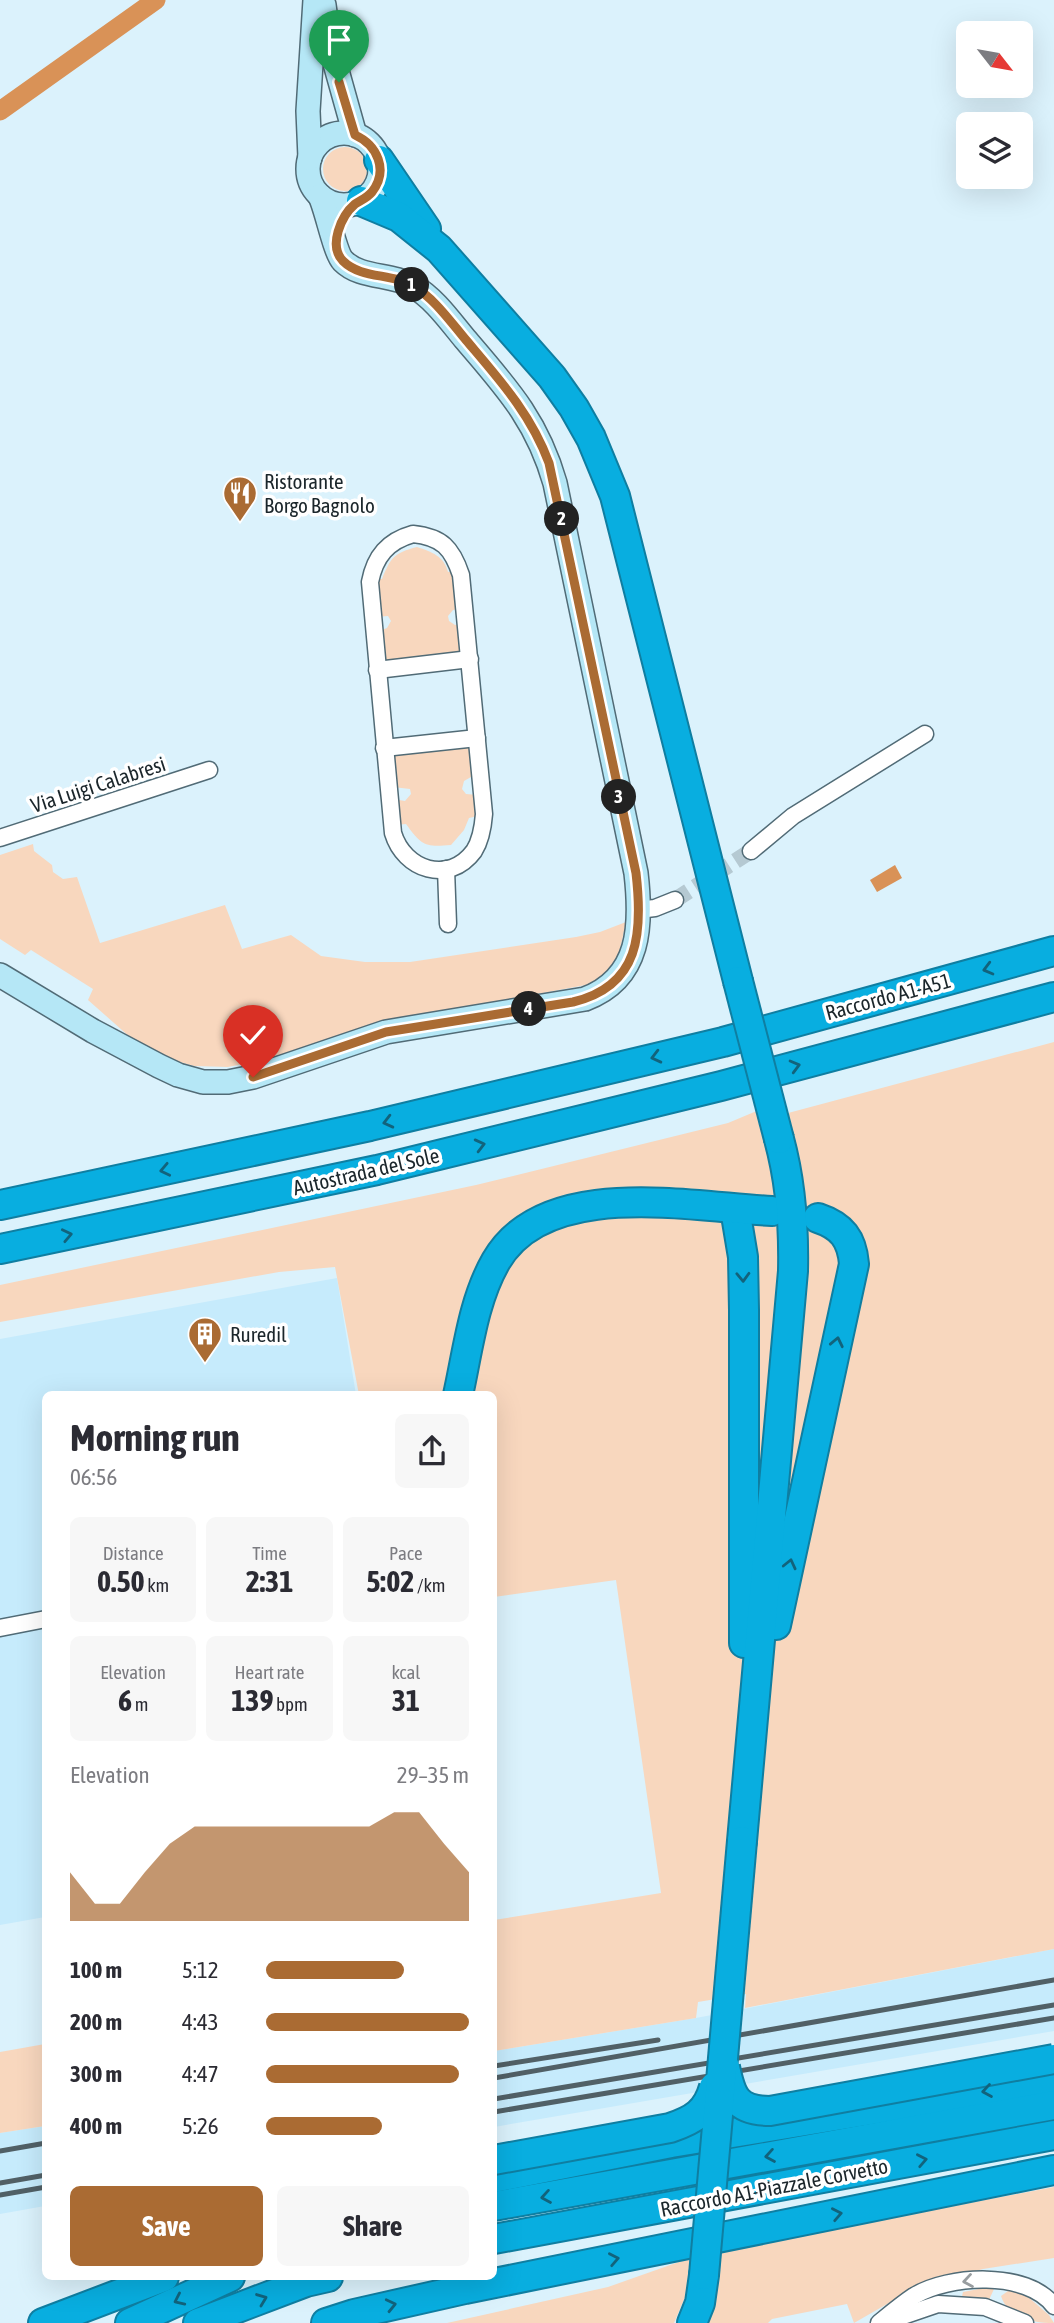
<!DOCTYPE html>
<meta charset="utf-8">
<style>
:root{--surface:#fff;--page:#f7f7f7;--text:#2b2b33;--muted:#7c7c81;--accent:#aa6b33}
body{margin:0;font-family:"Asap Condensed",sans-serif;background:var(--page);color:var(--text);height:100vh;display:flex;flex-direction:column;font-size:26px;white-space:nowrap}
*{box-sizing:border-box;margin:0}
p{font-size:23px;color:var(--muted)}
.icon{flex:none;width:38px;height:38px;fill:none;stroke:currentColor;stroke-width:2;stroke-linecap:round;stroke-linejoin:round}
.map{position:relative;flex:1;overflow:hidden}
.side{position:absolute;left:42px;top:1391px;width:455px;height:889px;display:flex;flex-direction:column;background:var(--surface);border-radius:10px;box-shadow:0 7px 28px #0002}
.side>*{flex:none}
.needle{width:46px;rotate:121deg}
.fabs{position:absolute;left:956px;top:21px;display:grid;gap:14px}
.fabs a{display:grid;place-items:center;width:77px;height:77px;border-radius:10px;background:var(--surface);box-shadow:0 7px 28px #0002;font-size:35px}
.pin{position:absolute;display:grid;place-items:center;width:60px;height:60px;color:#fff;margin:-72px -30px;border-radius:50% 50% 50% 0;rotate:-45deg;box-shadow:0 0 7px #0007}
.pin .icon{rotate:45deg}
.km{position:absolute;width:35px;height:35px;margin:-18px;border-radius:50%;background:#222;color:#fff;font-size:19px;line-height:35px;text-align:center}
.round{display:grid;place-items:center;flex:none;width:74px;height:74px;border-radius:10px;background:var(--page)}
.summary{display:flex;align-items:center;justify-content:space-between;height:119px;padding:0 28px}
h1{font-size:38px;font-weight:700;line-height:52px}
.metrics{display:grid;grid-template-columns:repeat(3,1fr);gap:10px;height:119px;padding:7px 28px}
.metrics div{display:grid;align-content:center;border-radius:10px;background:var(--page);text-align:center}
.metrics b{font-size:30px;font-weight:700}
.metrics small{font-size:19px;font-weight:400}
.metrics p{font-size:19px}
.chart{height:196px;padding:14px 28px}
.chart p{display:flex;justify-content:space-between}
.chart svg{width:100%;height:126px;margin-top:7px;fill:var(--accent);opacity:.7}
.primary-button{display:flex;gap:14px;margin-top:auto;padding:14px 28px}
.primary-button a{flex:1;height:80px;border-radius:10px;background:var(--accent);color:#fff;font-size:28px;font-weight:700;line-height:80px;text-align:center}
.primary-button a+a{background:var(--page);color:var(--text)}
ul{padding:0 28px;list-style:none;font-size:23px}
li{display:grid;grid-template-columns:112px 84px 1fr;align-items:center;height:52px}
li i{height:18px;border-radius:9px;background:var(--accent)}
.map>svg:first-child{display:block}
</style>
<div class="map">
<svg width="1054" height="2323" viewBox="0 0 1054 2323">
<rect width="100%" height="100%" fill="#dbf2fc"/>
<!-- built -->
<g fill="#c6ebfc">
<polygon points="337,1278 356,1395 46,1395 45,1917 0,1925 0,1339"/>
<polygon points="1054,1949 1054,2031 494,2127 494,2051 696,2018"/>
<polygon points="45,2126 45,2206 0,2214 0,2133"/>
</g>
<!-- green -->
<g fill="#f8d7be">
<circle cx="345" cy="169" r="22"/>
<path d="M417 547C432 552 444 556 448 572L457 571 459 609 453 610 448 616 449 621 455 625 461 624 466 657 380 667 377 632 387 628 391 621 388 616 376 617 373 579H382C391 557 394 553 417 547Z"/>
<path d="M473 742 477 778 471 777 464 781 462 789 466 794 478 795V816L469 818 464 830 451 845C425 847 422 846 406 824L396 825 393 799 405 801 411 794 410 789 393 787 389 749Z"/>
<path d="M33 844 34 851 52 865 53 872 63 879 77 877 100 943 225 905 242 949 291 935 321 956 365 962H410L576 937 600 932 626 922C619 952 620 967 591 984L383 1023 280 1057 228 1067 194 1066 169 1059 131 1038 88 1000 93 989 31 950 25 955 0 939V855Z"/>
<polygon points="1054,1042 1054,1949 745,2008 746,1994 698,2002 696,2018 494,2051 494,1920 661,1893 616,1580 494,1597 494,1395 359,1395 335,1267 279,1272 0,1322 0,1285 476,1185 728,1123 759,1110 762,1120"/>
<polygon points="45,2044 45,2126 0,2133 0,2052"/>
<polygon points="1054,2187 1054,2258 983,2269 954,2277 908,2292 854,2323 847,2304 772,2319 768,2323 708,2323 712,2309 721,2250"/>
<polygon points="690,2258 686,2295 674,2323 447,2323 608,2287"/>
<polygon points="984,2288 994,2289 988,2302 961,2301 963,2292"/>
<path d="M1020 2290 1049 2315 1054 2323C1033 2323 1008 2318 1001 2296L1008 2291Z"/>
</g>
<!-- water -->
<polygon fill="#d99257" points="895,865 902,878 877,892 870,880"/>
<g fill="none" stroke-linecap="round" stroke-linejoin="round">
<!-- canal -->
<polyline stroke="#d99257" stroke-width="19" points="0,111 156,0"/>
<!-- street-tunnel -->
<polyline stroke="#b5c9d2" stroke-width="16" stroke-dasharray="16 8" stroke-linecap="butt" points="675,900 751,851"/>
<!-- street casing -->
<g stroke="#516b76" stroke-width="19">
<g id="street">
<path d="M413 534C442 537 452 548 461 575L484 814C483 827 481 840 474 851 449 885 404 870 393 833L370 582C375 556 388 541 413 534Z"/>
<polyline points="377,670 470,659"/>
<polyline points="384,748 477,738"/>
<polyline points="0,838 209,770"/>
<polyline points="751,851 793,816 925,734"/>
<polyline points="446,869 448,924"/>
<polyline points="638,910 655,908 675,900"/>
<polyline points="0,1628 46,1619"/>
<polyline points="891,2320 938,2304 985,2307 1025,2323"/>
<path d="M879 2323C890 2314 902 2304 914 2296 948 2275 1027 2270 1054 2306"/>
</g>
</g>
<!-- secondary casing -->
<g stroke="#516b76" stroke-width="26">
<g id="secondary">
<polyline points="324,5 329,42 355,135"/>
<circle cx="344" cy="169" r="36"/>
<polyline points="310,158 308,111 315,0"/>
<path d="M0 975 93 1031 159 1066 178 1075 203 1082H228L253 1077 386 1032 585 999C641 978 642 925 636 873L555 483C537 420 506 387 465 339 450 321 434 298 413 286 391 273 361 279 343 261 335 253 327 211 320 196"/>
</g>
</g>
<!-- highway casing -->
<g stroke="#0f7ea1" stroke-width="32">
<g id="highway">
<polyline points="379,160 426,229"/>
<polyline points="361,201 399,217 439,249 552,377 574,408 591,438 615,496 738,981"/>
<polyline points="0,1205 370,1126 723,1042 1054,951"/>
<polyline points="735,1209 743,1257 744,1310 744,1643"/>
<polyline points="0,1249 377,1170 721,1086 1054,997"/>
<path d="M458 1395C468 1350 473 1301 496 1261 545 1176 691 1207 772 1211"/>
<path d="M776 1625 854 1264C852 1239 842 1226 818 1218"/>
<path d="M742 1841 793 1271C794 1226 791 1183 779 1139"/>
<polyline points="494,2178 671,2143 1054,2080"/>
<polyline points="494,2206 1054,2105"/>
<polyline points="494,2239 1054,2135"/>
<polyline points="43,2323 164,2277"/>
<polyline points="130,2323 230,2277"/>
<polyline points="198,2323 306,2282 328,2277"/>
<polyline points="326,2323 354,2314 465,2289 1054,2170"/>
<polyline points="692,2323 700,2303 704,2275"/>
</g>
</g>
<!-- street -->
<use href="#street" stroke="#fff" stroke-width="16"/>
<!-- secondary -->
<use href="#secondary" stroke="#b5e7f6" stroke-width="23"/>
<!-- highway -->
<use href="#highway" stroke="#08aee0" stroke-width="28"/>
<!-- rail -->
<g stroke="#516066" stroke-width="5">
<polyline points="494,2066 658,2040"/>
<polyline points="494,2078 1054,1980"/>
<polyline points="494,2099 1054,2005"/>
<polyline points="494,2112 1054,2018"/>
<polyline points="0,2151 46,2143"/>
<polyline points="0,2183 46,2175"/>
<polyline points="0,2195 46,2187"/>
</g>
<!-- highway-bridge casing -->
<g stroke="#0f7ea1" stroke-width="32" stroke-linecap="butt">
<g id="highway-bridge">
<polyline points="738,981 779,1139"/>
<path d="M725 2067C731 2096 736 2111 770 2111L1054 2059"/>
<path d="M494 2160 670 2128C694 2120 707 2112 714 2087"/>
<polyline points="704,2275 742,1841"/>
</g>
</g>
<!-- highway-bridge -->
<use href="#highway-bridge" stroke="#08aee0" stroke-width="28"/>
</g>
<!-- one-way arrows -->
<defs><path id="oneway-chevron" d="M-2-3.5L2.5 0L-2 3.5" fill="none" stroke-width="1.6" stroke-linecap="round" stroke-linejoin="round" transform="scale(1.75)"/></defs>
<g stroke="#12637c">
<use href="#oneway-chevron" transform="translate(988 969) rotate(165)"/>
<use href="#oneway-chevron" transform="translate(656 1057) rotate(166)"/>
<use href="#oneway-chevron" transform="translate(795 1066) rotate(-15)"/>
<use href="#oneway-chevron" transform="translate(388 1122) rotate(166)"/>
<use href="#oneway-chevron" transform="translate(480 1145) rotate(-14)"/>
<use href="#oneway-chevron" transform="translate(165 1170) rotate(168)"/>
<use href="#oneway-chevron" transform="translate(67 1235) rotate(-12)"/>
<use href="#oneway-chevron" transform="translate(743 1277) rotate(88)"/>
<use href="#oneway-chevron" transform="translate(837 1342) rotate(-78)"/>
<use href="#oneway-chevron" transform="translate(790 1564) rotate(-77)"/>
<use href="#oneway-chevron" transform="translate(987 2091) rotate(171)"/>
<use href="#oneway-chevron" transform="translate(770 2156) rotate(170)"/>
<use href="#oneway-chevron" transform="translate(922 2160) rotate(-11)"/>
<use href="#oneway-chevron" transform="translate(546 2197) rotate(170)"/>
<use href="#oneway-chevron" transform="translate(837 2214) rotate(-11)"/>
<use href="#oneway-chevron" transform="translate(614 2259) rotate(-11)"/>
<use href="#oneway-chevron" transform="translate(262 2299) rotate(-21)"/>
<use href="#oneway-chevron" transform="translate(179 2300) rotate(155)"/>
<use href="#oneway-chevron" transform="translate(391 2305) rotate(-13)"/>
</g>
<use stroke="#989da0" href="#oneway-chevron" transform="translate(968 2281) rotate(171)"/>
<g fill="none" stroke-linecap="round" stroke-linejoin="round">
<!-- route casing -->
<g stroke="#fff" stroke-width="14">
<path id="route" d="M253 1077 386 1032 573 1002C640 986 643 933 636 873L549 463C531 414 499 379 466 340 450 321 434 298 413 286 392 273 361 279 343 261 328 246 341 216 355 204 361 200 367 198 372 192 389 170 377 145 355 135L339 82"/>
</g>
<!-- route -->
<use href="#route" stroke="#aa6b33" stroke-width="9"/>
</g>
<!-- icons -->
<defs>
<g id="restaurant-pin" transform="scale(1.75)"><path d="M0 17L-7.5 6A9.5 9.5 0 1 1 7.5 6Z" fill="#aa6b33" stroke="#fff"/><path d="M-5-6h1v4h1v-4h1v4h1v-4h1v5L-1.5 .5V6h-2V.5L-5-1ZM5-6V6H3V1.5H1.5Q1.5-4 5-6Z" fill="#fff"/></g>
<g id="building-pin" transform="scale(1.75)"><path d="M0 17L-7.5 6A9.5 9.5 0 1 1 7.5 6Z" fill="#aa6b33" stroke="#fff"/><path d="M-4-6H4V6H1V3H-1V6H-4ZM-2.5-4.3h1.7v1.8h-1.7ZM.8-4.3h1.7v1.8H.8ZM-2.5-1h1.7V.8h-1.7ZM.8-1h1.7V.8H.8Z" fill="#fff"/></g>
</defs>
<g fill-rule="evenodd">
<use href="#restaurant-pin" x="240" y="493"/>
<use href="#building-pin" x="205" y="1334"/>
</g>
<g text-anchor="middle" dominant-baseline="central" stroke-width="7" stroke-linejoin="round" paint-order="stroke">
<!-- poi labels -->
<g font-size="21" fill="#1b262b" stroke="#fff" text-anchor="start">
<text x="264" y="481">Ristorante<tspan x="264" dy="24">Borgo Bagnolo</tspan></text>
<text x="230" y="1334">Ruredil</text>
</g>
<!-- street labels -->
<g font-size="21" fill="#1b262b" stroke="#fff">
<text transform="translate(98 784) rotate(-18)">Via Luigi Calabresi</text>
<text transform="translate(888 996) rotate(-15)">Raccordo A1-A51</text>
<text transform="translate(366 1171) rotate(-13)">Autostrada del Sole</text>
<text transform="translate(774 2187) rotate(-11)">Raccordo A1-Piazzale Corvetto</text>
</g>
</g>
</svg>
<div class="fabs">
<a><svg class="needle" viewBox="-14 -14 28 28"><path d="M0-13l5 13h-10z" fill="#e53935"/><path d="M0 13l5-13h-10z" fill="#7c7c81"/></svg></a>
<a><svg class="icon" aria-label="layers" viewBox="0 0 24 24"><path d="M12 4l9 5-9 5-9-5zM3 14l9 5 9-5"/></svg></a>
</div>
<div class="pin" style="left:339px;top:82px;background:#1e9e55"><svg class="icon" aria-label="arrive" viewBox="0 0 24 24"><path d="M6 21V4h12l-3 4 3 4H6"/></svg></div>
<div class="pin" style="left:253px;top:1077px;background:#d93025"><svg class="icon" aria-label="check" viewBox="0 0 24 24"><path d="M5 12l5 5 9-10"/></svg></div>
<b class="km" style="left:412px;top:285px">1</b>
<b class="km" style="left:562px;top:519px">2</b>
<b class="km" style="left:619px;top:797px">3</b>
<b class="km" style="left:529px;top:1009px">4</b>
<section class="side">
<div class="summary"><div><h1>Morning run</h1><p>06:56</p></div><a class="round"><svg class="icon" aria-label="share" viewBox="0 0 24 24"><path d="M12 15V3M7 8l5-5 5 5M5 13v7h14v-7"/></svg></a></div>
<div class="metrics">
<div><p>Distance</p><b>0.50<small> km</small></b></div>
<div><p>Time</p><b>2:31</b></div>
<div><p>Pace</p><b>5:02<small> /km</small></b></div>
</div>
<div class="metrics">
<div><p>Elevation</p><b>6<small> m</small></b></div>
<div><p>Heart rate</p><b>139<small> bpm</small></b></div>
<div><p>kcal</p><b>31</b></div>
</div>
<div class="chart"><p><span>Elevation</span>29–35 m</p>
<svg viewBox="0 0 160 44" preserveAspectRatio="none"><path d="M0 44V27L10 38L20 38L30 27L40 17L50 11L60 11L70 11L80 11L90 11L100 11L110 11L120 11L130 6L140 6L150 17L160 27V44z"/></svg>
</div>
<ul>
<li><b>100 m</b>5:12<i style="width:68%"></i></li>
<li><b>200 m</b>4:43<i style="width:100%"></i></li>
<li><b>300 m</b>4:47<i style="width:95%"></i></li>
<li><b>400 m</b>5:26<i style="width:57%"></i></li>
</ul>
<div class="primary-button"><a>Save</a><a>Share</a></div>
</section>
</div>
